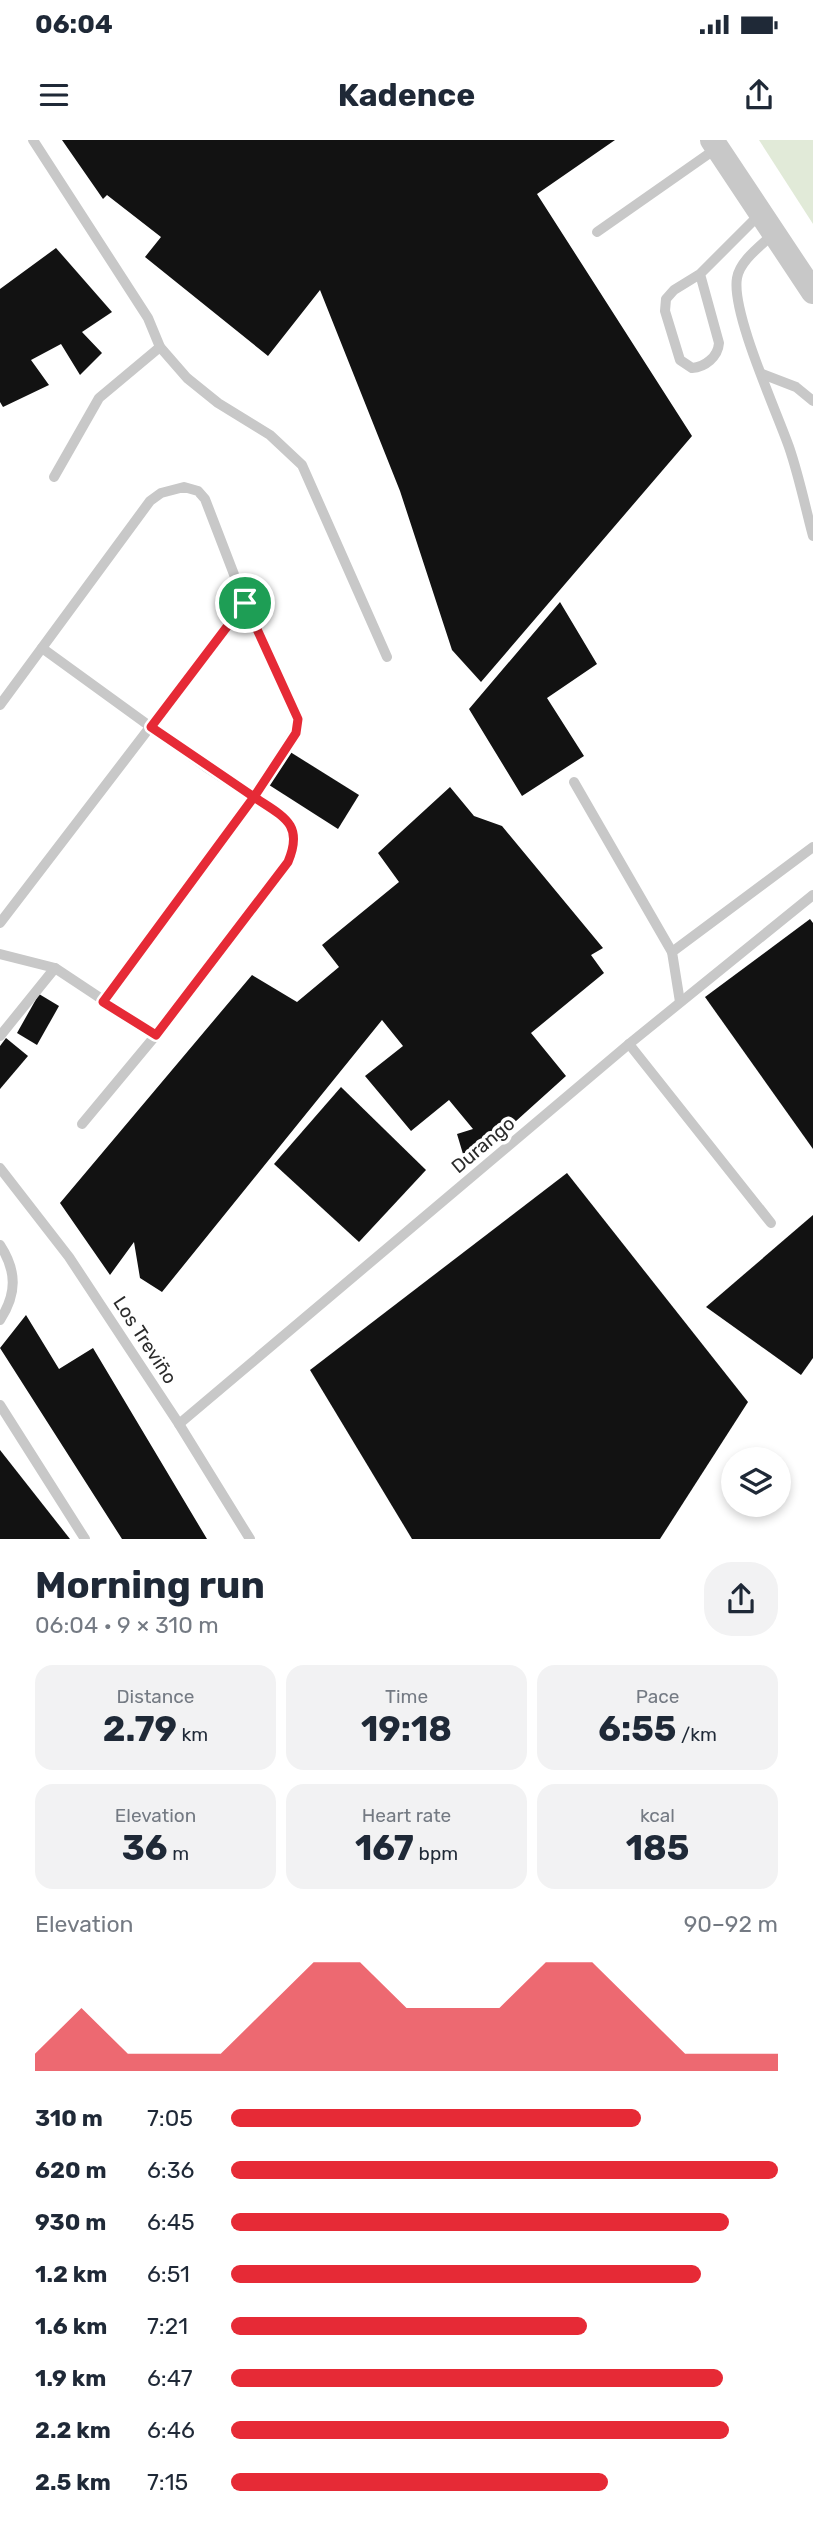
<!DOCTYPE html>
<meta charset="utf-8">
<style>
:root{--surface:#fff;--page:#f2f2f3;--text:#1f2937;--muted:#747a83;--accent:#e62a36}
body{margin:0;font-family:Rubik,sans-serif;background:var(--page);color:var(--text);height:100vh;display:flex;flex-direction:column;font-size:26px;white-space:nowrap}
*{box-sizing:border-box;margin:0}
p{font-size:23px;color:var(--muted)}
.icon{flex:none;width:38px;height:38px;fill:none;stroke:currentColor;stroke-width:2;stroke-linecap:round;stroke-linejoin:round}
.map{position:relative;height:1399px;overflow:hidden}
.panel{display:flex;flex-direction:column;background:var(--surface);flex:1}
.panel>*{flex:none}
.buttons{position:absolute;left:721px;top:1307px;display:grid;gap:14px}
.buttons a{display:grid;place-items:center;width:70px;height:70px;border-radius:50%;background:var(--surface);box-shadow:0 4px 10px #0003;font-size:35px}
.pin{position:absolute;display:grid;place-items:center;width:60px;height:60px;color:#fff;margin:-30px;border:4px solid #fff;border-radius:50%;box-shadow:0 2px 7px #0007}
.round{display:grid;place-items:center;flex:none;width:74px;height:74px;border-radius:28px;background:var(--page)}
.summary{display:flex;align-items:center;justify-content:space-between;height:119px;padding:0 35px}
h1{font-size:38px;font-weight:700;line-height:52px}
.figures{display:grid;grid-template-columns:repeat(3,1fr);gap:10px;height:119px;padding:7px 35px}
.figures div{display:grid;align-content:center;border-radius:18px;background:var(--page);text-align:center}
.figures b{font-size:35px;font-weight:700}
.figures small{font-size:19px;font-weight:400}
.figures p{font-size:19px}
.chart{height:196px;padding:14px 35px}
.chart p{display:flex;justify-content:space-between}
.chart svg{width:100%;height:126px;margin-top:7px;fill:var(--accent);opacity:.7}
ul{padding:0 35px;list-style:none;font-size:23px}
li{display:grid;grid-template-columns:112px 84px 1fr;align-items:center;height:52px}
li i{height:18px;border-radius:9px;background:var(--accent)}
.status{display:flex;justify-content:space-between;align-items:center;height:49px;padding:0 35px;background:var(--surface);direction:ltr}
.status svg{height:19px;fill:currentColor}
header{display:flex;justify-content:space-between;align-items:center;height:91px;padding:0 35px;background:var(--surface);font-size:32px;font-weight:700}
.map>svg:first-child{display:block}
</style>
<div class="status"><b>06:04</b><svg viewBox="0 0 49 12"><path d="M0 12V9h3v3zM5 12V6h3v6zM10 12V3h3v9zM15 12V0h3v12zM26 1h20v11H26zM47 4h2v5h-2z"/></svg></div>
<header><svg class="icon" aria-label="menu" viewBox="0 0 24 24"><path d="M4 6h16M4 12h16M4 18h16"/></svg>Kadence<svg class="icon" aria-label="share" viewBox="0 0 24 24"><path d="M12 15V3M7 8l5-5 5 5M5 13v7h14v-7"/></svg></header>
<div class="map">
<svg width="813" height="1399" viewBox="0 0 813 1399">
<rect width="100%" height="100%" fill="#fff"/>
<!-- green -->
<polygon fill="#e1ead8" points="759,0 813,0 813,84"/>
<!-- building -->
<g fill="#121212">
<polygon points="62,0 615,0 537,54 692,296 481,542 452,510 400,351 320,150 268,216 145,117 161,97 107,55 103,59"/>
<polygon points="56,108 112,172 82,192 102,213 80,235 61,204 31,220 49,245 3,267 0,262 0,149"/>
<polygon points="560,462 597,524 547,558 584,616 522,656 469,569"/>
<polygon points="287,610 359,655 338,689 266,643"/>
<polygon points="450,647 474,676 502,686 603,808 591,815 604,833 531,893 566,936 486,1008 463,1014 457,994 473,989 449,960 411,991 365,936 403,906 382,880 162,1152 140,1138 134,1102 110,1135 60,1063 252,835 297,862 339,827 322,805 399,742 378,713"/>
<polygon points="810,779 813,783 813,1009 705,857"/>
<polygon points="39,854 59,866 37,905 17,893"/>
<polygon points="6,898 28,916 0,949 0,906"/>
<polygon points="341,947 426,1030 359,1102 274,1024"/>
<polygon points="567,1033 748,1262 660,1399 412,1399 310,1230"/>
<polygon points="813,1075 813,1218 801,1235 706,1167"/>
<polygon points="26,1175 59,1229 93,1208 207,1399 122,1399 0,1208"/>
<polygon points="0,1310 70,1399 0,1399"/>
</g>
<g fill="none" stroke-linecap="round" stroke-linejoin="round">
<!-- service -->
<g stroke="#c8c8c8" stroke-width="10">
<polyline points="33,0 148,178 160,207 187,238 218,263 270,295 302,325 387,517"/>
<polyline points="597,92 717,8"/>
<path d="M774 93C762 105 740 120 737 138 731 172 776 270 789 307 799 336 805 366 813 396"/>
<path d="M700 134 719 203C718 217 705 227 692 228L680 220 665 171 666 159 674 150 700 134 760 74"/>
<polyline points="762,234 796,247 813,261"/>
<polyline points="54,337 99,258 160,207"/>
<path d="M42 508 206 627 285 678C297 694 295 705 288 722L156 895 82 984"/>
<polyline points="0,565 150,361 161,353 184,347 198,351 205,359 245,463 298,579 297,588 254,657 103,862"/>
<polyline points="574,642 672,812"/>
<polyline points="0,783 245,463"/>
<polyline points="0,814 55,828 0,896"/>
<polyline points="55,828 156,895"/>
<polyline points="680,862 672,812 813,707"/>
<polyline points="629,904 771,1083"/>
<polyline points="0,1028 69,1117 179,1284 250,1399"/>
<path d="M0 1105C17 1131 17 1154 0 1180"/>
<polyline points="0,1265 85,1399"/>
<polyline points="179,1284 629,904 813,755"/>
</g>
<!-- tertiary -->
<polyline stroke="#c8c8c8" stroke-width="24" points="712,0 813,152"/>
</g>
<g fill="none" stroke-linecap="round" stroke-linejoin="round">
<!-- route casing -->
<g stroke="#fff" stroke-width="14">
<path id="route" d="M245 463 298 579 296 593 254 657C284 677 304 684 288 722L156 895 103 862 254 657 151 587 245 463"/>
</g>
<!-- route -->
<use href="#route" stroke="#e62a36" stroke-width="9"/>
</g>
<g text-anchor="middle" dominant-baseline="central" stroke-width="7" stroke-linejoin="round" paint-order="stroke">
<!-- street labels -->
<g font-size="19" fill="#2b2b2b" stroke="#fff">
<text transform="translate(483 1005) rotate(-40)">Durango</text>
<text transform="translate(145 1200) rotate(57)">Los Treviño</text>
</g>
</g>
</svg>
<div class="buttons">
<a><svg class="icon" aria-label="layers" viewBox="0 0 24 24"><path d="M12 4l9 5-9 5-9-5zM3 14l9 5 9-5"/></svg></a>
</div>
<div class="pin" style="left:245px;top:463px;background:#1e9e55"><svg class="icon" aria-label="arrive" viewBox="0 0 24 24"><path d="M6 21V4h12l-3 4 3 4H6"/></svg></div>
</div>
<section class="panel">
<div class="summary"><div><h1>Morning run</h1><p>06:04 · 9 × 310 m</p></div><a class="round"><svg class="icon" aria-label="share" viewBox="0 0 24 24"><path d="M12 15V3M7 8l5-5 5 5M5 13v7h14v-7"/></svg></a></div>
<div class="figures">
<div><p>Distance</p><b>2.79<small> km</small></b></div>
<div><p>Time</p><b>19:18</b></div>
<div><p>Pace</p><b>6:55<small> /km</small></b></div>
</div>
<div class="figures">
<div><p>Elevation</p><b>36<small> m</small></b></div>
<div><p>Heart rate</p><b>167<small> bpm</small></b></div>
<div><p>kcal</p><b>185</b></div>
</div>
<div class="chart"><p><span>Elevation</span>90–92 m</p>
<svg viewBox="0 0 160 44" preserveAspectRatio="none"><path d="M0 44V38L10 22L20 38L30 38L40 38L50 22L60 6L70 6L80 22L90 22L100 22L110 6L120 6L130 22L140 38L150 38L160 38V44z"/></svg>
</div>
<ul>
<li><b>310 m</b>7:05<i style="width:75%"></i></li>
<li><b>620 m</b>6:36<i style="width:100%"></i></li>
<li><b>930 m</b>6:45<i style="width:91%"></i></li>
<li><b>1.2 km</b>6:51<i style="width:86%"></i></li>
<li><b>1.6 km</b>7:21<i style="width:65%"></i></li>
<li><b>1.9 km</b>6:47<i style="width:90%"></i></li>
<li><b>2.2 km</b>6:46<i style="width:91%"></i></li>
<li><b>2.5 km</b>7:15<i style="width:69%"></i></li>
</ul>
</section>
